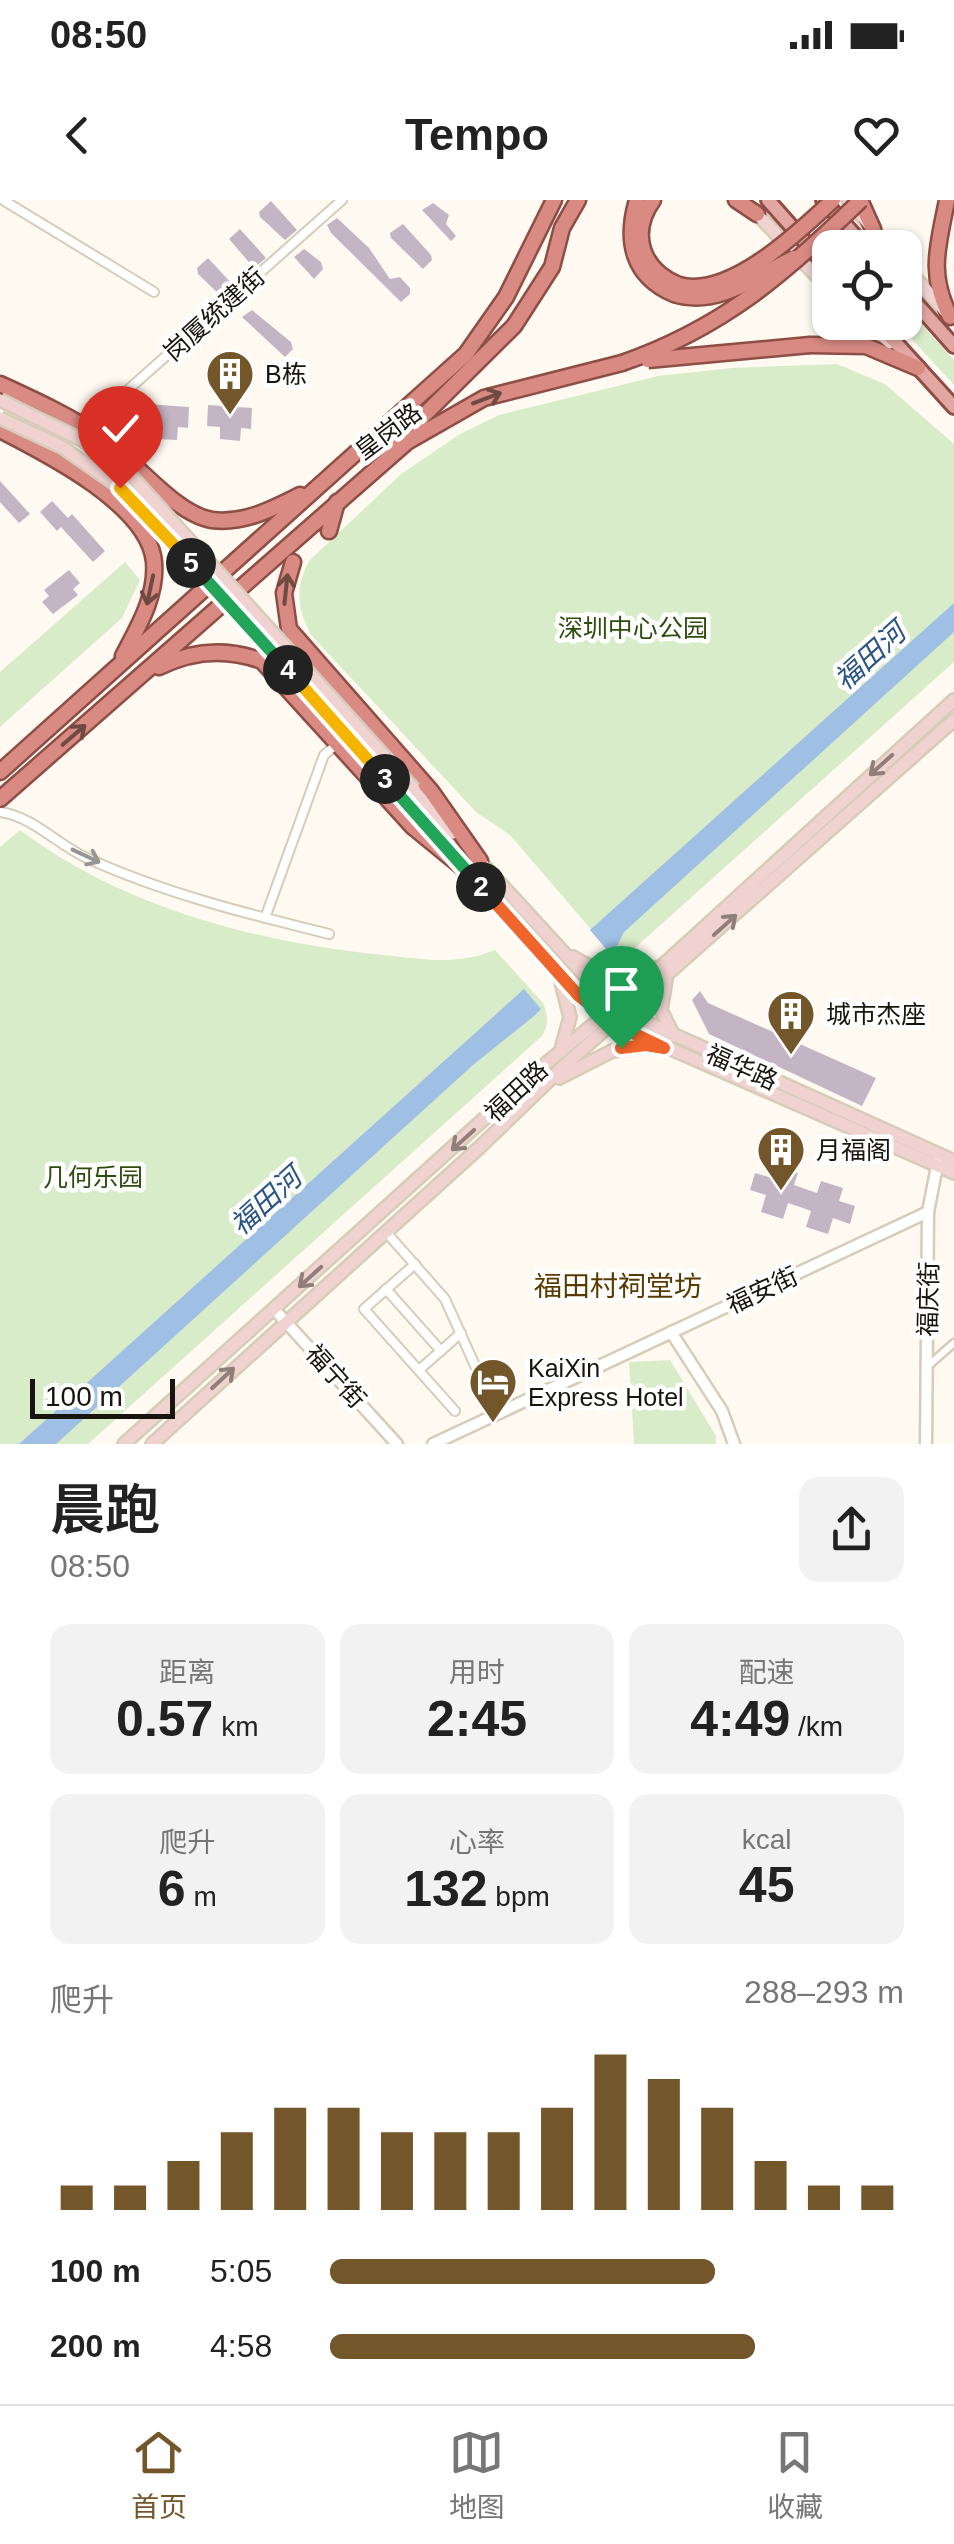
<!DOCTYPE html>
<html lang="zh">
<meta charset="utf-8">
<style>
:root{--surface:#fff;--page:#f2f2f2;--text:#222;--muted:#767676;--line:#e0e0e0;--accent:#73572a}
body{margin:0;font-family:Arial,"Noto Sans SC",sans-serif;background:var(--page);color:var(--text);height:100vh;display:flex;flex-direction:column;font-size:38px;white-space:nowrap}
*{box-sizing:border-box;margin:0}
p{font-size:32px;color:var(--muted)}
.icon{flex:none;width:55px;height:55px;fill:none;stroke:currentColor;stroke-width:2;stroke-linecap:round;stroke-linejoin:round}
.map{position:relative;height:1244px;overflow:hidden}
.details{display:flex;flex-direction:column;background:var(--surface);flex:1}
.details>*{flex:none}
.tools{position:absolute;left:812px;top:30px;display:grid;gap:20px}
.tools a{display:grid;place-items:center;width:110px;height:110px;border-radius:20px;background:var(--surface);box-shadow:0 2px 8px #0004;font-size:50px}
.scale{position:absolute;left:30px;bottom:25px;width:145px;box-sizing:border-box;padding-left:10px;border:5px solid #18150e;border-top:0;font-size:28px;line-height:35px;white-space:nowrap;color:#18150e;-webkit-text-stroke:8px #fff;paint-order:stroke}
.pin{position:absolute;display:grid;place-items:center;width:85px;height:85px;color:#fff;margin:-102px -42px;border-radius:50% 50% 50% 0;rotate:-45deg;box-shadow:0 0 10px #0007}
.pin .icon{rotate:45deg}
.km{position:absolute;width:50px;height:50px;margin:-25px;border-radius:50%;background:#222;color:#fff;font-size:28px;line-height:50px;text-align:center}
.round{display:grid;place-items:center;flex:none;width:105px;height:105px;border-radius:20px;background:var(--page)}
.summary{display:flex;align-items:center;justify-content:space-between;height:170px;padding:0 50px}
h1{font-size:55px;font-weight:600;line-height:75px}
.stats{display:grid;grid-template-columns:repeat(3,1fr);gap:15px;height:170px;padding:10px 50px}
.stats div{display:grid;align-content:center;border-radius:20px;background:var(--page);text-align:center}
.stats b{font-size:50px;font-weight:600}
.stats small{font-size:28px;font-weight:400}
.stats p{font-size:28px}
.chart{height:280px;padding:20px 50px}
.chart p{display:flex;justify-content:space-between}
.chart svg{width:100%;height:180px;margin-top:10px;stroke:var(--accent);stroke-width:6}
ul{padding:0 50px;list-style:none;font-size:32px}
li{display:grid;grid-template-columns:160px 120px 1fr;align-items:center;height:75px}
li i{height:25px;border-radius:12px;background:var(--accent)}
.status{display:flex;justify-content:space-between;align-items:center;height:70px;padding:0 50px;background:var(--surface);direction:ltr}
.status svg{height:28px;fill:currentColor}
header{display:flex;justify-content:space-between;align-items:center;height:130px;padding:0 50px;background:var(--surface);font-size:45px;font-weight:600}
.tabs{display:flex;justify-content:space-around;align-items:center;height:140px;border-top:2px solid var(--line);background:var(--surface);font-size:28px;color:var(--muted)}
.tabs a{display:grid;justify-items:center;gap:5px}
.tabs .active{color:var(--accent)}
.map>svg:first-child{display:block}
</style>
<div class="status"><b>08:50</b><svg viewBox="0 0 49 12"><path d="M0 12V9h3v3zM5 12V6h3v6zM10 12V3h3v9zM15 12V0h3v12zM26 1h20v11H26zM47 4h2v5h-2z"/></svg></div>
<header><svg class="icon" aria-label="back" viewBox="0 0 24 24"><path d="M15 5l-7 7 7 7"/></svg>Tempo<svg class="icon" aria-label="heart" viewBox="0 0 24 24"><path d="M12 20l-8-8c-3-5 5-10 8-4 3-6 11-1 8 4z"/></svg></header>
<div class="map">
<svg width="954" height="1244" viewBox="0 0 954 1244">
<rect width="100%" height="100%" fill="#fefaf2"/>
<!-- green -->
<g fill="#d8ecc9">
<polygon points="905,106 954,160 954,185 897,123 905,122"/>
<path d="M837 164 885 184 954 244V462L627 755H613L510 635 476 612 312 436C297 410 294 386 310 360L401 274 460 234 499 215 658 176 732 168Z"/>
<polygon points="125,362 140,380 122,418 0,527 0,472"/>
<path d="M20 630C124 708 256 742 383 755 423 759 457 766 495 750L543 803C548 816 549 824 542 836L88 1244H0V647Z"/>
<polygon points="670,1160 716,1236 716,1244 634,1244 629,1162"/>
</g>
<!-- water -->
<g fill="#9fbfe4">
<polygon points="954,403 954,432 624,732 612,756 590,730"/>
<polygon points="524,789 541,809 534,816 473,865 56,1244 19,1244"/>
</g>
<!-- building -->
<g fill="#c4b5c5">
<polygon points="271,1 297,30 285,40 260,17 259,12"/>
<polygon points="433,3 449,15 446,24 456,36 451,41 422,10"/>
<polygon points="337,18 369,48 390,79 400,77 410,88 410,94 401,102 331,33 327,25"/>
<polygon points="403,24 431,55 432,60 423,69 391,38 390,33"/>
<polygon points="240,29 266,58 254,68 229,39"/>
<polygon points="304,49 321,62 323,69 314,79 294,57"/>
<polygon points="208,58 234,86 222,97 198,74 197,68"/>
<polygon points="252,110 291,142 293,149 285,157 242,117"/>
<polygon points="146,204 189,207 188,228 178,227 177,240 157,239 157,226 144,225"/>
<polygon points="208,205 252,208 251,229 241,228 240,241 220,239 220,227 207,226"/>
<polygon points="0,281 30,314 19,323 0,302"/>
<polygon points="52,301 68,318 72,314 105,351 93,362 61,327 57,331 40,312"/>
<polygon points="69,370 80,383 73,389 78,395 53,414 42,402 49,396 44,390"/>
<polygon points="700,791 708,803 876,878 862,906 709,834 692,800"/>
<polygon points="776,966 798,973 794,985 817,993 821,981 843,988 839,1001 855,1006 850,1024 833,1018 828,1034 806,1027 811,1011 800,1007 788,1003 783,1019 761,1012 766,995 750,990 755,973 772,978"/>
</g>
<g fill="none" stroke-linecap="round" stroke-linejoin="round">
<!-- pedestrian casing -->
<g stroke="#d6ccb9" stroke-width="11">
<polyline id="pedestrian" points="929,1165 954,1143"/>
</g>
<!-- minor casing -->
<g stroke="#d6ccb9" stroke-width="12">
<g id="minor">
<polyline points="3,0 154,92"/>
<polyline points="86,227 342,0"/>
<path d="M0 612C32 616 58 645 87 658 163 693 248 714 329 734"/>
<polyline points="265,718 324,555 337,544"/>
<polyline points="386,1032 445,1099 482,1181"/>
<polyline points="415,1064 364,1109 455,1211"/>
<polyline points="386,1089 441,1151"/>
<polyline points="419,1170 461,1133"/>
</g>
</g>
<!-- tertiary casing -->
<g stroke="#d6ccb9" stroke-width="15">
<g id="tertiary">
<polyline points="274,1109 397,1244"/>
<polyline points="671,1132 722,1211 734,1244"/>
<polyline points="433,1244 928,1012"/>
<polyline points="926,1244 928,1012 938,961"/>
</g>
</g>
<!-- secondary casing -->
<g stroke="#d6ccb9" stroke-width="16">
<g id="secondary">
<polyline points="848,0 889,48"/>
<polyline points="754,11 830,90"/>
<polyline points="905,66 945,111"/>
<polyline points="867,122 890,143"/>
<polyline points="414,589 454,633"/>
<polyline points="403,599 447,649"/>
<polyline points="477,658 598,790 626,813 954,961"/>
<polyline points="462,666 583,800 614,824 954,973"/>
<path d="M573 757C599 773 627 780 655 768"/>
<polyline points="666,780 661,810 674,836"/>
<polyline points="561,782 570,817 562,846"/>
<polyline points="559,878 612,851 653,846"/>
<polyline points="124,1244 537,871 641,785 954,500"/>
<polyline points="152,1244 480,947 567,863 954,520"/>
</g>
</g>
<!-- primary casing -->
<g stroke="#8e4e46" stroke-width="18">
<g id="primary">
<polyline points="768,0 830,70"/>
<polyline points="823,0 866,48"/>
<polyline points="905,91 954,146"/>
<polyline points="877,122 954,207"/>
</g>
</g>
<!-- trunk casing -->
<g stroke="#8e4e46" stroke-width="19">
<g id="trunk">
<path d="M637 0C625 41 632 76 674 94"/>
<path d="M653 0C629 34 642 70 679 85"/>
<polyline points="736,0 757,14"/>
<polyline points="860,0 873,29"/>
<path d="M947 0C938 47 928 72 950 117"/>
<polyline points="810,145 866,146 918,168"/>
<path d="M0 184C35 200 70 216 102 238 134 260 175 314 212 320 244 324 272 309 300 295"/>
<path d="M0 230C45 253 149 305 154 362 157 396 138 427 123 456"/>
<polyline points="397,242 514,126 552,67 562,28 578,0"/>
<polyline points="329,331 337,302"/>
<polyline points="293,362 284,393 289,429 431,591 480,661"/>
<path d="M159 467C193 450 227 448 262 461L413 627 468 672"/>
<polyline points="0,572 466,154 506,97 554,0"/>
<polyline points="0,599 407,242 484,198 622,163"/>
</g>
</g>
<!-- pedestrian -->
<use href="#pedestrian" stroke="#fff" stroke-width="6"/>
<!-- minor -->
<use href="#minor" stroke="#fff" stroke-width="8"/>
<!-- tertiary -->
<use href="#tertiary" stroke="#fff" stroke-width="10"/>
<!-- secondary -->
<use href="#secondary" stroke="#f0d3d0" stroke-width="11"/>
<!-- primary -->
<use href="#primary" stroke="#e2a7a2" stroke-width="12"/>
<!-- trunk -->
<use href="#trunk" stroke="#d88a83" stroke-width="14"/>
<!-- secondary-bridge casing -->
<g stroke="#d6ccb9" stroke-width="16" stroke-linecap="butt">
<g id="secondary-bridge">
<polyline points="0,200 82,240 134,279 414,589"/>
<polyline points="0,218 62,247 121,288 403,599"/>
</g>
</g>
<!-- trunk-bridge casing -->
<g stroke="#8e4e46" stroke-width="19" stroke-linecap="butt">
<g id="trunk-bridge">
<path d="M679 85C729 99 799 32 833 0"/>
<path d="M674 94C718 108 756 76 794 58"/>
<polyline points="648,160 810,145"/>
<path d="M622 163C723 128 786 73 861 0"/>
</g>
</g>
<!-- secondary-bridge -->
<use href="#secondary-bridge" stroke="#f0d3d0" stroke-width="11"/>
<!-- trunk-bridge -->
<use href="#trunk-bridge" stroke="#d88a83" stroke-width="14"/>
</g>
<!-- one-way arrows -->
<defs><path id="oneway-shaft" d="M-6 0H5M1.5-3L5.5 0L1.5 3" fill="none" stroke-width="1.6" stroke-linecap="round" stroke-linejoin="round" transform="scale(2.5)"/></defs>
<g stroke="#6e4a43">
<use href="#oneway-shaft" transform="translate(487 198) rotate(-21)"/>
<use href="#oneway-shaft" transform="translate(286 389) rotate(-84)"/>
<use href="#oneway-shaft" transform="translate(150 390) rotate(102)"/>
<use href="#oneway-shaft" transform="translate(74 535) rotate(-41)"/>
</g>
<g stroke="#8f7e79">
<use href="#oneway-shaft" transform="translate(881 565) rotate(138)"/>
<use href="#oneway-shaft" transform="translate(725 725) rotate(-42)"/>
<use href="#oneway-shaft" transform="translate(463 940) rotate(138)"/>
<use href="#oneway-shaft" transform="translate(310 1077) rotate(138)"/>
<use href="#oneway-shaft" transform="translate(223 1178) rotate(-43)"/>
</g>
<use stroke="#979693" href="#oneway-shaft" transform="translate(86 656) rotate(25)"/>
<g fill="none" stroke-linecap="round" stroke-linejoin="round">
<!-- split-1 casing -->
<g stroke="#fff" stroke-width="20">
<polyline id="split-1" points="578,795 614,824 664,848 646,845 621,848"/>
</g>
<!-- split-2 casing -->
<g stroke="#fff" stroke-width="20">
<polyline id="split-2" points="481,687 578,795"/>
</g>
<!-- split-3 casing -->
<g stroke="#fff" stroke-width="20">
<polyline id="split-3" points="385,579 481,687"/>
</g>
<!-- split-4 casing -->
<g stroke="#fff" stroke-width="20">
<polyline id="split-4" points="288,470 385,579"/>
</g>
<!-- split-5 casing -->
<g stroke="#fff" stroke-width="20">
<polyline id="split-5" points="191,363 288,470"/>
</g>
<!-- split-6 casing -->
<g stroke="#fff" stroke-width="20">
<polyline id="split-6" points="120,288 191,363"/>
</g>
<!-- split-1 -->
<use href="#split-1" stroke="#f0652b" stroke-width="12"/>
<!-- split-2 -->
<use href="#split-2" stroke="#f0652b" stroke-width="12"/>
<!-- split-3 -->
<use href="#split-3" stroke="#22a559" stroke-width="12"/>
<!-- split-4 -->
<use href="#split-4" stroke="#f5b400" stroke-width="12"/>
<!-- split-5 -->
<use href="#split-5" stroke="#22a559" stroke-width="12"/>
<!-- split-6 -->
<use href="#split-6" stroke="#f5b400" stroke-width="12"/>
</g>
<!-- icons -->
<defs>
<g id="building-pin" transform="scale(2.5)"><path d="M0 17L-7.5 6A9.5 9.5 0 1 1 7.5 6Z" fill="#73572a" stroke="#fff"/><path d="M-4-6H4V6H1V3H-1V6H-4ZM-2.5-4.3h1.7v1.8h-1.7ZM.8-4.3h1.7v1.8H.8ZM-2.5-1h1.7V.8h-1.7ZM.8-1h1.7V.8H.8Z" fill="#fff"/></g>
<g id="hotel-pin" transform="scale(2.5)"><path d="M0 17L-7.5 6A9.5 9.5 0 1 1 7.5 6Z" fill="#73572a" stroke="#fff"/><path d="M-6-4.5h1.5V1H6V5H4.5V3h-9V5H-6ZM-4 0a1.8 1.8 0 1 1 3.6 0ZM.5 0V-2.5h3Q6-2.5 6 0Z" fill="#fff"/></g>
</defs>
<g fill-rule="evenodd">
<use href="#building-pin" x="230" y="174"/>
<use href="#building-pin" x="791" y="814"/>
<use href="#building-pin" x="781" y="950"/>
<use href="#hotel-pin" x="493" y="1182"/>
</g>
<g text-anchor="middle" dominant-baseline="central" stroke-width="9" stroke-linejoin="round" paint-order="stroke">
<!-- street labels -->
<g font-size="25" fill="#18150e" stroke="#fff">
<text transform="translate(214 114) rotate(-42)">岗厦统建街</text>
<text transform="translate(388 231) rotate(-37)">皇岗路</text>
<text transform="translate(742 867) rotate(24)">福华路</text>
<text transform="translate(516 891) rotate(-43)">福田路</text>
<text transform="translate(762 1090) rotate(-25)">福安街</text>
<text transform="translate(928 1099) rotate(-89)">福庆街</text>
<text transform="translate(336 1176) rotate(48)">福宁街</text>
</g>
<!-- poi labels -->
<g font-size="25" fill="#18150e" stroke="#fff" text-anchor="start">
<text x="265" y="174">B栋</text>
<text x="826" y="814">城市杰座</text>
<text x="816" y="950">月福阁</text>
<text x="528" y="1168">KaiXin<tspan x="528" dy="29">Express Hotel</tspan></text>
</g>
<!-- park labels -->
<g font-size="25" fill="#2f4c0f" stroke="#fff">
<text x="633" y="428">深圳中心公园</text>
<text x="93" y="977">几何乐园</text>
</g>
<!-- water labels -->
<g font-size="28" font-style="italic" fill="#295484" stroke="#fff">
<text transform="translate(870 456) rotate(-42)">福田河</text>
<text transform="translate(266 1001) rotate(-42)">福田河</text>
</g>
<!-- neighbourhood labels -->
<g font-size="28" fill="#593b00" stroke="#fff">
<text x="618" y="1086">福田村祠堂坊</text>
</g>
</g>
</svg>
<div class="tools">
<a><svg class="icon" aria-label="locate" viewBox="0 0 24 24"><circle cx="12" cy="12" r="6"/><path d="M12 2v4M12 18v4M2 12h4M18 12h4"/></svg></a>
</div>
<div class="scale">100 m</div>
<div class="pin" style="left:621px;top:848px;background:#1e9e55"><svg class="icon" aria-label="arrive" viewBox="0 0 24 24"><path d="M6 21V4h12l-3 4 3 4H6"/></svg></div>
<div class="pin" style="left:120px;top:288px;background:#d93025"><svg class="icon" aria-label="check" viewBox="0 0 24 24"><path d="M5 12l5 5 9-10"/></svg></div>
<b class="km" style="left:481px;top:687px">2</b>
<b class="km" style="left:385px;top:579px">3</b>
<b class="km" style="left:288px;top:470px">4</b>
<b class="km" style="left:191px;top:363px">5</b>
</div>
<section class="details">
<div class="summary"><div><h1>晨跑</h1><p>08:50</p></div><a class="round"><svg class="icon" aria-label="share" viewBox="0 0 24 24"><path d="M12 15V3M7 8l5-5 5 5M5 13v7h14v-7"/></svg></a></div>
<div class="stats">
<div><p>距离</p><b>0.57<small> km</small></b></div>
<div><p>用时</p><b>2:45</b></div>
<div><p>配速</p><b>4:49<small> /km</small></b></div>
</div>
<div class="stats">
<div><p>爬升</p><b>6<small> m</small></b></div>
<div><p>心率</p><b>132<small> bpm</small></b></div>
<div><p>kcal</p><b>45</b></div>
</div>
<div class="chart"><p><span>爬升</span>288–293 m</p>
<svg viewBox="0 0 160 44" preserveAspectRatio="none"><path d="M5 44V38M15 44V38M25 44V32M35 44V25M45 44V19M55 44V19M65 44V25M75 44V25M85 44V25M95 44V19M105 44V6M115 44V12M125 44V19M135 44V32M145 44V38M155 44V38"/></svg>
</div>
<ul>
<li><b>100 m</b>5:05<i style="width:67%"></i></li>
<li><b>200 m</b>4:58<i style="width:74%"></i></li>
</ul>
</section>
<nav class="tabs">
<a class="active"><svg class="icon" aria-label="home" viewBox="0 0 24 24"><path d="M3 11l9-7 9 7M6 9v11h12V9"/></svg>首页</a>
<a><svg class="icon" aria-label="map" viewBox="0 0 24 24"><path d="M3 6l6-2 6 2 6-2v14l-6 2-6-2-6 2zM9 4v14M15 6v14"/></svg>地图</a>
<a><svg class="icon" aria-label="saved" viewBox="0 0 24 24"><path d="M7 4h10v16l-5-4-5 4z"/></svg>收藏</a>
</nav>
